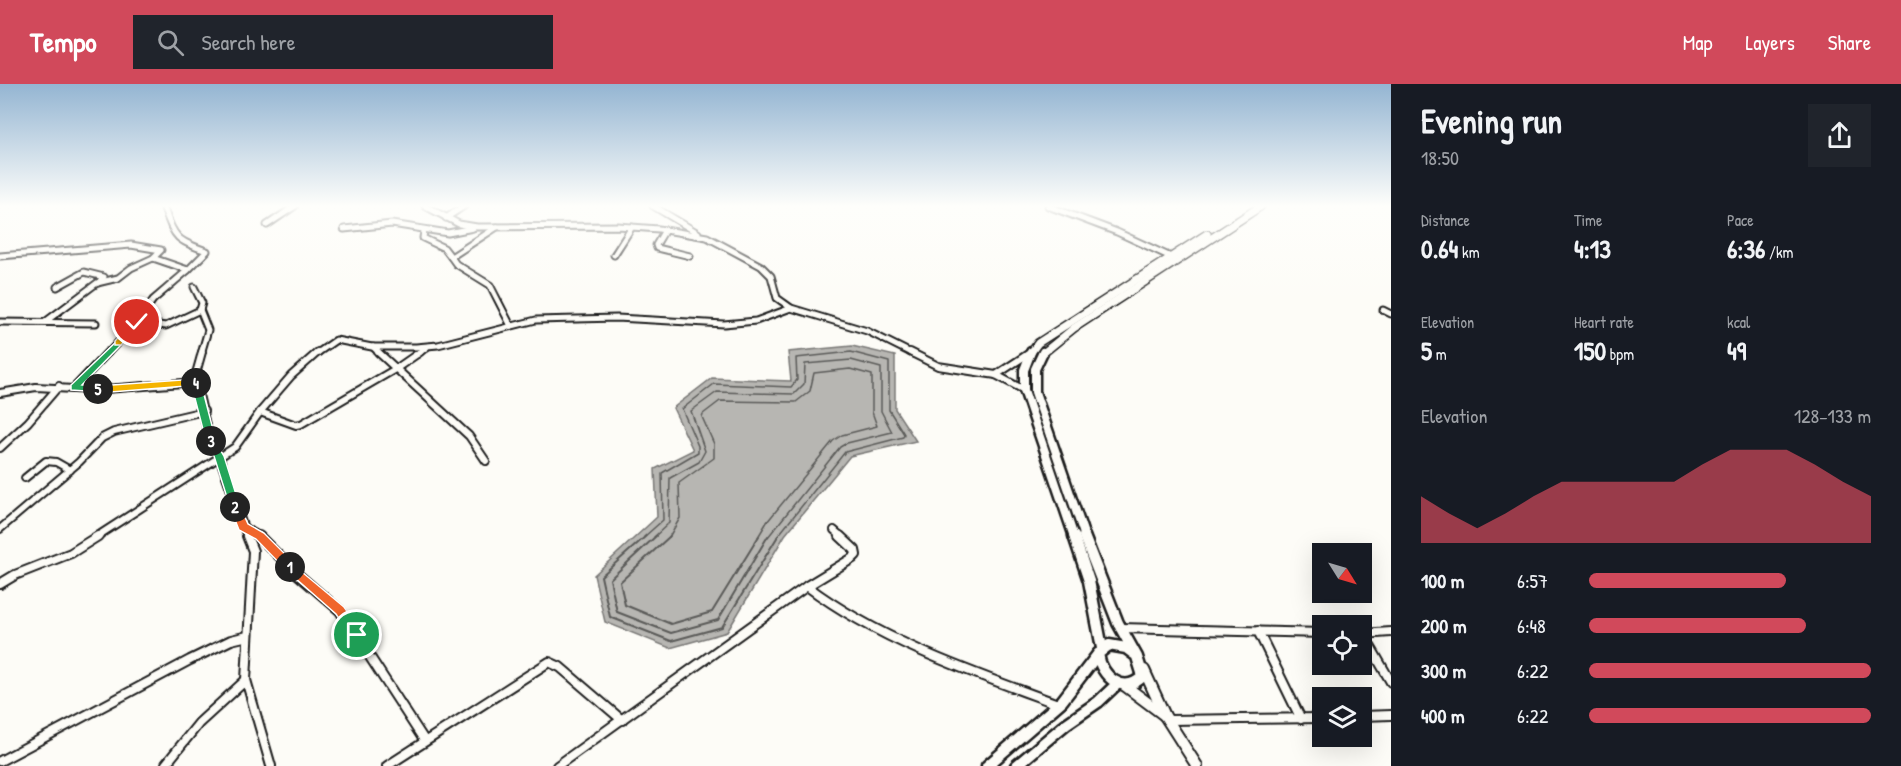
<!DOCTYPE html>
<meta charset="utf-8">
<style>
:root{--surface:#171b24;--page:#20242c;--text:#f1f3f6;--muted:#9ea1a6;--accent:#d1495b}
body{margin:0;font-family:"Patrick Hand",sans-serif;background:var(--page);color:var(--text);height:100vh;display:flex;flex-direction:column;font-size:22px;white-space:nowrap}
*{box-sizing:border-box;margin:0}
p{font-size:20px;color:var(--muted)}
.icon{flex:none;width:33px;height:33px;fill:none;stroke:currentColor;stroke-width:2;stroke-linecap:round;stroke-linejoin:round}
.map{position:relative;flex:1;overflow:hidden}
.panel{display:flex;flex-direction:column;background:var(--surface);width:510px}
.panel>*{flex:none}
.needle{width:39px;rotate:127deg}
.tools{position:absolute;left:1312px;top:459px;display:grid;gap:12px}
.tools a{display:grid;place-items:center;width:60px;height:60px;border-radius:0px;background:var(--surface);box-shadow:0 6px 24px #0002;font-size:30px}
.pin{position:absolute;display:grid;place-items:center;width:51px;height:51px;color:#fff;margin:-26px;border:3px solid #fff;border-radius:50%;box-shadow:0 2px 6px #0007}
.km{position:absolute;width:30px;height:30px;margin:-15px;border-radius:50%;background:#222;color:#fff;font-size:16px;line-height:30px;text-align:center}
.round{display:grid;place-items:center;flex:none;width:63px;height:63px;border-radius:0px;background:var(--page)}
.summary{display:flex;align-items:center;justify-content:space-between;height:102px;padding:0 30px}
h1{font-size:33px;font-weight:700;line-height:45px}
.metrics{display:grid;grid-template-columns:repeat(3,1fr);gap:9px;height:102px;padding:6px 30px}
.metrics div{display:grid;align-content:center}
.metrics b{font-size:26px;font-weight:700}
.metrics small{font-size:16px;font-weight:400}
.metrics p{font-size:16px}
.chart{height:168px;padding:12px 30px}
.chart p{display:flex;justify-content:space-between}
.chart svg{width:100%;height:108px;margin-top:6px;fill:var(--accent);opacity:.7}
ul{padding:0 30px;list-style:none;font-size:20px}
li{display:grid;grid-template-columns:96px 72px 1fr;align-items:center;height:45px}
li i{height:15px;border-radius:8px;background:var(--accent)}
header{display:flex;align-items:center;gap:36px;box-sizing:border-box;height:84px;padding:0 30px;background:var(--accent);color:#fff}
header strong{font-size:28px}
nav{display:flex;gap:33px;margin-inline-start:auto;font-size:21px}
.search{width:420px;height:54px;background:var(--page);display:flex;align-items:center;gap:15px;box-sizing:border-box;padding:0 21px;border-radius:0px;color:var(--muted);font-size:22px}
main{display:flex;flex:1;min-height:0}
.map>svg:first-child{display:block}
</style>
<header>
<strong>Tempo</strong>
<div class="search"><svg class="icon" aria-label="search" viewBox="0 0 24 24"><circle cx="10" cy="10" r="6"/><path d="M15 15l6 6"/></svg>Search here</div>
<nav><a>Map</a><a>Layers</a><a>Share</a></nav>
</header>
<main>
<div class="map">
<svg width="1391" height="682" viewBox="0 0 1391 682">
<rect width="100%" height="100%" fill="#fdfcf7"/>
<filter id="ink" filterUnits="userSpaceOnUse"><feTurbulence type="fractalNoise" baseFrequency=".0167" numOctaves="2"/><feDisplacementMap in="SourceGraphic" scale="12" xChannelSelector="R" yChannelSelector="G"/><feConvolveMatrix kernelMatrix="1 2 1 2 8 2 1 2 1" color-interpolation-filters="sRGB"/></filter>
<g filter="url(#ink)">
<!-- water -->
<polygon fill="#b7b6b2" stroke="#797876" stroke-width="1.5" points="852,262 895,272 895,325 916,357 850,372 785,451 727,548 670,564 605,538 594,491 657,433 655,385 693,366 673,324 712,294 791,297 788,268"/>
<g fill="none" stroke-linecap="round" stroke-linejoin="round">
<!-- shore-far1 -->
<g stroke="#5a5a58" stroke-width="1.5">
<polyline points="644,453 663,436 662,389 698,368 698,362 682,325 714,300 791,303 797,296 796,274 851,268 889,278 889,326 904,350 903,353 845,368 777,453"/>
<polyline points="654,453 669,439 670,394 699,378 705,367 691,327 717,308 794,310 804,300 805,280 851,276 881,284 881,327 892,348 847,359 840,363 768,453"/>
<polyline points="669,453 680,434 679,399 714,374 714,360 702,333 703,330 720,317 796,318 810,307 814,289 850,285 872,291 872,328 877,342 842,351 833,357 767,438 758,453"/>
</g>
<!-- shore -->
<g stroke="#5a5a58" stroke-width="2">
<polyline points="646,452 601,492 610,533 671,557 722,543 778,452"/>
<polyline points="656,452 610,495 617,528 671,549 718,536 768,452"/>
<polyline points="670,452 620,498 625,521 671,540 712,528 759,452"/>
</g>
<!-- minor-far2 casing -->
<g stroke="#1c1c1c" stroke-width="9">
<g id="minor-far2">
<path d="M163 122C175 153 174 156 207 167L188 186"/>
<polyline points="425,122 459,140 477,143 618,142 659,145 707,153 761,182 771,192 777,214 791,224 867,247 913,270"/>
<polyline points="653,122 698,149"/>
<polyline points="1048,122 1117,148 1171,173"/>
<polyline points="446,134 464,122"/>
<polyline points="267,141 295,122"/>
<polyline points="497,143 451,173 456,180 490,201 511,242"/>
<polyline points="344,145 392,140 448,149 473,144"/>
<polyline points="665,146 656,161 657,164 690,172"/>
<polyline points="424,147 423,154 444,164 451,173"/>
<polyline points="614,171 632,143"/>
<polyline points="0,172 131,161 161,166 153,174 131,184 118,194 97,199 45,238"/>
<polyline points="153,174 188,186 153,216 137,238 166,242 200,226"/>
<polyline points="57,203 84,188 104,193 98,199"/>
<polyline points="194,203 202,219 200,226 208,246 201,270"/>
<polyline points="1383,226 1391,230"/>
<polyline points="0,238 96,239"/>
<polyline points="373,263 380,270"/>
<polyline points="107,270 137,238"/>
<polyline points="316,270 336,256 372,263 416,263 438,261 536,236 617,234 724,240 756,237 791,224"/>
<polyline points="418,270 427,263"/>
</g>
</g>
<!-- minor-far1 casing -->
<g stroke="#1c1c1c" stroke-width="10">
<g id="minor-far1">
<polyline points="202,268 195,293 209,354 219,372 247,453"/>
<polyline points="378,268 469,352 486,377"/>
<polyline points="910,268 938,282 996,291 1024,306"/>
<polyline points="996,291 1028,270"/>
<polyline points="75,303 108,268"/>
<polyline points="0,309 36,303 93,306 196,298"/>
<polyline points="260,328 296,341 301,340 397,284 420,268"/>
<polyline points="0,364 28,338 59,302"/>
<polyline points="25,394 46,377 56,378 70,386"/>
<polyline points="243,443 261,453"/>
<polyline points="0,445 79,378 102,354 114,348 204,327"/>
<polyline points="834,446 842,453"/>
<polyline points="96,453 235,363 260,328 291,292 318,268"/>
</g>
</g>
<!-- minor casing -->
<g stroke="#1c1c1c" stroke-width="12">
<g id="minor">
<polyline points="247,452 253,467 246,596 271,682"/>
<polyline points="259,452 295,488 340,527 424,656"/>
<polyline points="0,500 15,491 71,469 98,452"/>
<path d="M807 502C880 557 973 589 1058 620"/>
<polyline points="1120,544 1323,549"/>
<polyline points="1258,547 1301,635"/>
<polyline points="1362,550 1391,548"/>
<polyline points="1363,550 1391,598"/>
<polyline points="1362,632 1391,631"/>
<polyline points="1168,636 1323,634"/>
<polyline points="0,677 190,576 231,556 248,552"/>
<polyline points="166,680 199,639 246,596"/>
<polyline points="387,682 549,578 560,583 622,636"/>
<polyline points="557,682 807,502 853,474 856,471 855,466 840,452"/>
</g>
</g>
<!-- tertiary casing -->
<g stroke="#1c1c1c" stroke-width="14">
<g id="tertiary">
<polyline points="1144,586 1165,632 1197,682"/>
<polyline points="1124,601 1164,631"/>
</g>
</g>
<!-- secondary-far2 casing -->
<g stroke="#1c1c1c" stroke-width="10">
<g id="secondary-far2">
<polyline points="1030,270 1038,259 1207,150"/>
<polyline points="1042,270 1074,244 1261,122"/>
</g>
</g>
<!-- secondary-far1 casing -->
<g stroke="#1c1c1c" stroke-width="13">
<g id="secondary-far1">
<polyline points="1031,268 1024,286 1024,306 1074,453"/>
<polyline points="1043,268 1035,285 1035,308 1085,453"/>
</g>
</g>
<!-- secondary casing -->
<g stroke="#1c1c1c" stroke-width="15">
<g id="secondary">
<polyline points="1074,452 1089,497 1102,564"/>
<path d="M1084 452 1118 539 1137 573 1143 592C1124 612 1101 593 1098 570L1109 561 1126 564 1134 570"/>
<polyline points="987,682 1062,617 1098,570"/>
<polyline points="1016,682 1066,640 1098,618 1118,599"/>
</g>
</g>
<!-- minor-far2 -->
<use href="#minor-far2" stroke="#fdfcf7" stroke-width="5"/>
<!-- minor-far1 -->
<use href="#minor-far1" stroke="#fdfcf7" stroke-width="6"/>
<!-- minor -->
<use href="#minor" stroke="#fdfcf7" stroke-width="8"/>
<!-- tertiary -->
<use href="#tertiary" stroke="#fdfcf7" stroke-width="10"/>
<!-- secondary-far2 -->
<use href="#secondary-far2" stroke="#fdfcf7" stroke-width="7"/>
<!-- secondary-far1 -->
<use href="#secondary-far1" stroke="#fdfcf7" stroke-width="8"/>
<!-- secondary -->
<use href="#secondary" stroke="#fdfcf7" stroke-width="10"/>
</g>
</g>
<!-- sky -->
<linearGradient id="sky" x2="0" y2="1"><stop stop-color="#94b5d2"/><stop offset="0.56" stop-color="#fefefb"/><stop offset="1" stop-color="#fefefb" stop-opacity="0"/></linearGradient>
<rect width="1391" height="218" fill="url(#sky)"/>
<!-- split-1 -->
<polygon fill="#f0652b" stroke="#fff" stroke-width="1.5" points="290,478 344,523 361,547 363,551 361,555 353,555 336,530 286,486 285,483"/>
<!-- split-2 -->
<polygon fill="#f0652b" stroke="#fff" stroke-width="1.5" points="235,418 239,420 248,440 264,449 295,480 295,486 286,486 256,455 239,446 230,423"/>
<!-- split-3 -->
<polygon fill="#22a559" stroke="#fff" stroke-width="1.5" points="211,354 214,355 224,372 240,423 239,426 231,426 230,423 214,372 206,357"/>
<!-- split-4 -->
<polygon fill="#22a559" stroke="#fff" stroke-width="1.5" points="196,295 201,299 216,357 211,361 206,357 191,299"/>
<!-- split-5 -->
<polygon fill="#f5b400" stroke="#fff" stroke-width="1.5" points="196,295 201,299 199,301 98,309 93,305 98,302"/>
<!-- split-6 -->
<polygon fill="#22a559" stroke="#fff" stroke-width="1.5" points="118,256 122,259 121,261 82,301 101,303 101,308 71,306 71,301"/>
<!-- split-7 -->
<polygon fill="#f5b400" stroke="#fff" stroke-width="1.5" points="134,236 142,238 121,261 115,261 115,257"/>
</svg>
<div class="tools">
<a><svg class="needle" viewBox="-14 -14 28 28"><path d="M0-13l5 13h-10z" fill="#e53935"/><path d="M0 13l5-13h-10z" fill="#9ea1a6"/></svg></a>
<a><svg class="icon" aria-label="locate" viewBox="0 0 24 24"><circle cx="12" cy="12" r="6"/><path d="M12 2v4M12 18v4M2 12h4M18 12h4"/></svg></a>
<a><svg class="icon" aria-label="layers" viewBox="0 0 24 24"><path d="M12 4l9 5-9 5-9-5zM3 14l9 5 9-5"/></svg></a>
</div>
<div class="pin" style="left:357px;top:551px;background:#1e9e55"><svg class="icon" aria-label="arrive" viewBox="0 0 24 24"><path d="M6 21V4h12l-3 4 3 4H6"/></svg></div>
<div class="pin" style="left:137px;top:238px;background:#d93025"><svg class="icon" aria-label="check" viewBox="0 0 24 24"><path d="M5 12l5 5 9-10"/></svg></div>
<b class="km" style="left:290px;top:483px">1</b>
<b class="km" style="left:235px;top:423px">2</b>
<b class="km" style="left:211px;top:357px">3</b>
<b class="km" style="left:196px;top:299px">4</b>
<b class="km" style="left:98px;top:305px">5</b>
</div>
<section class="panel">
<div class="summary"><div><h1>Evening run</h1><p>18:50</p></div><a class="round"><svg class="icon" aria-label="share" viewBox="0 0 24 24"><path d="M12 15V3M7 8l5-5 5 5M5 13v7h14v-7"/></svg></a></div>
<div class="metrics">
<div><p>Distance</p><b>0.64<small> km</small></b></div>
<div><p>Time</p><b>4:13</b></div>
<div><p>Pace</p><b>6:36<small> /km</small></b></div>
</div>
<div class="metrics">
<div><p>Elevation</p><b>5<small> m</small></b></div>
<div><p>Heart rate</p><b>150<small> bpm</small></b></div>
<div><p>kcal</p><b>49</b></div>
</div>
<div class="chart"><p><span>Elevation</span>128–133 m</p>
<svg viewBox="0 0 160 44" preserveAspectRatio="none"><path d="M0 44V25L10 32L20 38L30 32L40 25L50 19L60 19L70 19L80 19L90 19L100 12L110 6L120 6L130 6L140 12L150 19L160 25V44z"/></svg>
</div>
<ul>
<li><b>100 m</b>6:57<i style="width:70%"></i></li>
<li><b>200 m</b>6:48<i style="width:77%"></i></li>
<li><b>300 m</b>6:22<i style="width:100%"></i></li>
<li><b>400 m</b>6:22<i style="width:100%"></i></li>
</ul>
</section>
</main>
